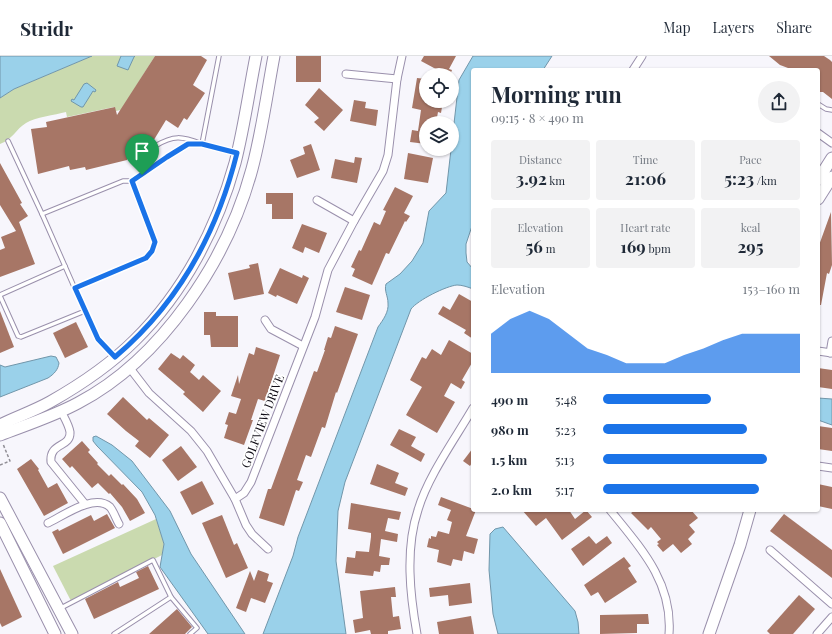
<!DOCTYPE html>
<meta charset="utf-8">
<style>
:root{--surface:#fff;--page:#f2f2f3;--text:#1f2937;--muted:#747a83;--line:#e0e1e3;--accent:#1a73e8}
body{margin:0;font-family:"Playfair Display",serif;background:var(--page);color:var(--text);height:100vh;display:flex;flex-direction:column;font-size:15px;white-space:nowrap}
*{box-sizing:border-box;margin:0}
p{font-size:13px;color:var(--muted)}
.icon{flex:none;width:22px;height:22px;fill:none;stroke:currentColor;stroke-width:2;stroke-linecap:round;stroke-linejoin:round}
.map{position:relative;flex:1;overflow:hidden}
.drawer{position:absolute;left:471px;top:12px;width:349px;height:444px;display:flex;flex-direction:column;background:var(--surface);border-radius:4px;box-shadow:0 1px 3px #0004}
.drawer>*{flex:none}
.fabs{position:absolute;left:419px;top:12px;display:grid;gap:8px}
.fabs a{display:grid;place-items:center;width:40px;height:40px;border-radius:50%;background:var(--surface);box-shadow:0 1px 3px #0004;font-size:20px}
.pin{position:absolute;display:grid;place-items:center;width:34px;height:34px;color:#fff;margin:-41px -17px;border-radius:50% 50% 50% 0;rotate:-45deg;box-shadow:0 0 4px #0007}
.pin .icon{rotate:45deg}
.round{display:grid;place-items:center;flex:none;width:42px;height:42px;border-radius:21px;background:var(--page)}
.overview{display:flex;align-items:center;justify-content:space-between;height:68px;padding:0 20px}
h1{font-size:22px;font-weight:700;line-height:30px}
.stats{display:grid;grid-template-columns:repeat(3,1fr);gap:6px;height:68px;padding:4px 20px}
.stats div{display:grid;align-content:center;border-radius:4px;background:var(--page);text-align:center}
.stats b{font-size:17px;font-weight:700}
.stats small{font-size:11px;font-weight:400}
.stats p{font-size:11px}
.chart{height:112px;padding:8px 20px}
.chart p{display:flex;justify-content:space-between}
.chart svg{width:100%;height:72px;margin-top:4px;fill:var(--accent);opacity:.7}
ul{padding:0 20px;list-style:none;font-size:13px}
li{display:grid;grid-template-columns:64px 48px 1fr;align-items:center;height:30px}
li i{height:10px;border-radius:5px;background:var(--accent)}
header{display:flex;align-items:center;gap:24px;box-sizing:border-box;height:56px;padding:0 20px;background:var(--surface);border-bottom:1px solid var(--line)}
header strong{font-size:19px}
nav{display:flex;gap:22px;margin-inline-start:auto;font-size:14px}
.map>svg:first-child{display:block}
</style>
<header>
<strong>Stridr</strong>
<nav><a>Map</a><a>Layers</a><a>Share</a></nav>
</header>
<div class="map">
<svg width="832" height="578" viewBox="0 0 832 578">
<rect width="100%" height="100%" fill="#f7f6fc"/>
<!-- green -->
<g fill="#cadaaf">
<path d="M92 0H155L121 54 116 55 114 51 67 61 66 56C55 59 35 61 26 67 16 73 13 83 0 88V42L14 33Z"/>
<polygon points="156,463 164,488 162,499 71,545 53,510"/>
</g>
<!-- water -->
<g fill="#9ad1ea" stroke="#7196aa">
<polygon points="0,0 92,0 14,33 0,42"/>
<polygon points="121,0 135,0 134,1 128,14 117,10"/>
<path d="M473 0H552L543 14H473V167L466 188V197L467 206 473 213V233C468 231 462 229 457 229 446 230 418 244 411 253L345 426 338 455 336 505 346 578H263L293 500 298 481 378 271C383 264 389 256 388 247 388 240 384 235 386 228L400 218 412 205 423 187 429 155 446 137 459 24Z"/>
<polygon points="87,27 96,34 95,36 93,35 83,51 81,51 71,45 72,43 74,44 84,28"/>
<path d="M51 300 56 301 59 307C58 314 54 318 48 322L0 341V309L5 311Z"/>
<polygon points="818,342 832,343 832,369 818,364"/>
<polygon points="96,380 112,389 132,405 170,455 191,498 245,578 208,578 160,511 164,488 155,459 142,436 97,390 93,385 93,381"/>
<polygon points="503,471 575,555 578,566 579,578 498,578 493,558 489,514 490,478 495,473"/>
</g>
<!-- building -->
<g fill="#a77666">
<polygon points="155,0 201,0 207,4 193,29 205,37 187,64 184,62 178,72 166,64 152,87 152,92 156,93 158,96 148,103 147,101 147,97 143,95 141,97 127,101 127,104 86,114 85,111 70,114 69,110 38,118 31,73 47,71 46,66 115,51 117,59"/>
<rect x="296" y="0" width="25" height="26"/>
<polygon points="424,0 456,0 449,13 452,14 450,19 447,19 421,5"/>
<polygon points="769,0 824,0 830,4 832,6 832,43 823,36 820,36 818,32 818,14 788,14 788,12 780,9"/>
<polygon points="417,22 426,23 426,45 443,45 441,57 438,56 436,67 426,67 426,88 410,86 412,74 418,75 421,54 412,52"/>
<polygon points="319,32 343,54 324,75 314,66 319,62 305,49"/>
<polygon points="354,44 366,46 365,52 378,54 376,70 350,65"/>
<polygon points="311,88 320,114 297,122 290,104 305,98 303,91"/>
<polygon points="408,97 433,102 428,127 404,123"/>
<polygon points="355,101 362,102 357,127 331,122 335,103 354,107"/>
<polygon points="0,107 22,147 20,148 28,160 19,166 35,208 0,221 0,194 5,192 1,181 16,175 0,149"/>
<polygon points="395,131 413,140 404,157 410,160 406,166 405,165 389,198 386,197 372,229 352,220 355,213 351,211 359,194 361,195 374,166 380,169 386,155 383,154"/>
<polygon points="266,137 293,137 293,163 272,163 272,148 266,148"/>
<polygon points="831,156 832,209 829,218 827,217 821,249 818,249 818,192"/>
<polygon points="302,168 327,177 319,197 305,191 303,197 292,192"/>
<polygon points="258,207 264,238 234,244 228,217 250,212 249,209"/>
<polygon points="280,212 302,222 303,219 309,222 297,248 277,239 276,241 268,237"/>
<polygon points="345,231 370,239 362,264 336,256"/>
<polygon points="459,238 473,246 473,283 464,277 466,274 438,258 443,250 450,254"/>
<polygon points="0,255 14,291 0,297"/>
<polygon points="204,256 216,256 216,260 238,260 238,291 211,291 210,279 204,279"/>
<polygon points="76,266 88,291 65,302 53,277"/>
<polygon points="335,270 358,278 337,337 336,336 325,372 322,371 311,401 306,399 297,424 303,426 299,435 296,434 284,470 259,462 268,433 271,433 314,315 317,316 325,294 324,294 328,281 331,282"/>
<polygon points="449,284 473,298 473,305 462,324 465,326 461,333 451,327 444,340 455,346 437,377 406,359 422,331 410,324 422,301 426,303 432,293 441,299"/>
<polygon points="256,291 280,299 265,345 258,343 251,364 253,364 244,389 224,382 228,369 225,368 229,356 236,358 241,343 231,340 238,319 239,328 249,297 254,299"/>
<polygon points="171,297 180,303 183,299 195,309 190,316 199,324 203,319 221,335 203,356 183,338 185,336 158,313"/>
<polygon points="818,312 832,314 832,333 818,331"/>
<polygon points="123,341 147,364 149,362 169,379 150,402 135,390 139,385 126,375 107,358"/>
<polygon points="818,370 832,372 832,395 818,393"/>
<polygon points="399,373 416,381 411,390 425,398 421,406 390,389"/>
<polygon points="82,385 90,394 88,396 98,407 97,408 109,420 111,418 122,429 123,428 137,443 145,457 130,465 122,451 110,437 109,438 98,427 92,432 72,410 70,412 62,403"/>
<polygon points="181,390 197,411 178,425 162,404"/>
<polygon points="473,392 473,405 470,410 463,405"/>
<polygon points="31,403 39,413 38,414 48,432 57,427 68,447 44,460 17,413"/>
<polygon points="377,408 399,417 395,427 408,432 405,440 370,428"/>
<polygon points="202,425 214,448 192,459 180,436"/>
<polygon points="818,428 832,431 832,453 818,450"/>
<polygon points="441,441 476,454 466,480 478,483 474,498 464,495 462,505 453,503 451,510 437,506 439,494 427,491 429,482 431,483 431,480 436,481 438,475 449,478 452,466 447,464 451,454 438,449"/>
<polygon points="351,447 401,456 399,464 388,462 385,475 398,478 397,486 381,483 379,500 390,502 389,509 381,509 380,516 374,515 373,520 345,517 347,501 355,502 356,495 369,496 371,481 371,477 348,473"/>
<polygon points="522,454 569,454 575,463 586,454 592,461 562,484 546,462 536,470"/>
<polygon points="635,454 691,454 698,462 689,469 695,476 688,483 692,488 681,497 673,488 663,496 657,489 659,488 657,486 661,483 651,471 648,474 631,457"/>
<polygon points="107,458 115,472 63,498 52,476 58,473 59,475 91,459 94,465"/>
<polygon points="784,458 832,494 832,522 770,475"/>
<polygon points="222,459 234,489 237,487 248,512 226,522 202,467"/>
<polygon points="589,480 596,488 607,480 612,487 583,510 571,493"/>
<polygon points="624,501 631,510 628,512 637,526 605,547 598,536 591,540 584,529"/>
<polygon points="148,510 159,533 94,563 85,543 118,526 120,531 139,522 136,516"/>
<polygon points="0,513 22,561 2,571 0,567"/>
<polygon points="258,514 269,518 267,525 273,527 265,547 251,542 246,556 236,552 250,515 254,525"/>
<polygon points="470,527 472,547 449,550 448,539 430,541 429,532"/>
<polygon points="395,531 396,541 391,541 393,561 399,560 401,573 388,575 388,578 371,578 370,574 355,577 353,564 363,562 360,535"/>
<polygon points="799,539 815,553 793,578 770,578 767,575"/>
<polygon points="177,553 192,571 185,578 149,578"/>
<polygon points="648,558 649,568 637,568 637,577 600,578 600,559"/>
<polygon points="471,560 474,578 439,578 437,566"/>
</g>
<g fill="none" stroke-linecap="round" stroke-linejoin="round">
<!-- lane casing -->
<g stroke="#9a90ac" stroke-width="5.5">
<g id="lane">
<polyline points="818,48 826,53 832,54"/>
<polyline points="8,85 42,158 94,276 103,289 115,300"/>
<path d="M155 90C174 79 181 80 202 88L219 0"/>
<polyline points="142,119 141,110 144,98"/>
<polyline points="42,158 123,125 132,125"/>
<path d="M75 232 146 202 152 195 155 186 132 125C143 118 180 89 190 88 205 87 221 93 236 97"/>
<polyline points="0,239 65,210"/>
<polyline points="0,240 18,280 21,281 85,255"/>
<polyline points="59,553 153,504 171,541 197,572 190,578"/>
<polyline points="114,578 171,541"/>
</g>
</g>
<!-- street casing -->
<g stroke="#9a90ac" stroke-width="9">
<g id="street">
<polyline points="633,14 642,0"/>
<polyline points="346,18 397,23"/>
<polyline points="818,77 832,87"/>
<polyline points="317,144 354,165"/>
<polyline points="265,264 271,273 303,290"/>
<polyline points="818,295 832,297"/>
<polyline points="830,297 832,285"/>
<polyline points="129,311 149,337 191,375 207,395 235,443 246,469 252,478 268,493"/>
<path d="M61 355C64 361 69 369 70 376 71 392 49 386 51 406L85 448"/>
<polyline points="818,410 832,412"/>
<polyline points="235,443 244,437 251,426 315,261 328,214 354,165 383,115 388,99 397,23 402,0"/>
<path d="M610 454C640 491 673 526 669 578"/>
<path d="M48 467C63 460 94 437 110 451 114 456 116 463 119 468"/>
<polyline points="770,494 832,548"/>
<path d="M417 578C410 539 405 493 418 454 428 420 455 383 473 352"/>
<polyline points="817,578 832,561"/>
</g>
</g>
<!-- secondary casing -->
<g stroke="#9a90ac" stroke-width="13">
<g id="secondary">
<polyline points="818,124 832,102"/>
<polyline points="818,143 832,121"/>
<path d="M0 369C16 361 34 355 50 346 80 329 110 309 135 284 184 236 217 172 235 107 244 72 249 35 256 0"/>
<path d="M0 379C26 369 54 360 78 347 162 303 228 203 252 113 262 76 267 37 274 0"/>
<polyline points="0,442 72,578"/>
<polyline points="0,467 55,578"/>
<polyline points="709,578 740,489 750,454"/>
</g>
</g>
<!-- path -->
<polyline stroke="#908e95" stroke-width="1.5" stroke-dasharray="3 2" stroke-linecap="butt" points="0,409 10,405 3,388"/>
<!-- lane -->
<use href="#lane" stroke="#fff" stroke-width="3.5"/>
<!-- street -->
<use href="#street" stroke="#fff" stroke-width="7"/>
<!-- secondary -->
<use href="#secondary" stroke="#fff" stroke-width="11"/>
</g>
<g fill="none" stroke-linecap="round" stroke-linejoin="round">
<!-- route casing -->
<g stroke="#fff" stroke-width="8">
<path id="route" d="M188 88H202L237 97C217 177 179 247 115 301L98 283 75 232 146 202 152 195 155 186 132 125 167 101Z"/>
</g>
<!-- route -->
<use href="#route" stroke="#1a73e8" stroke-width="5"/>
</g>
<g text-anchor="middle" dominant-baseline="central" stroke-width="3.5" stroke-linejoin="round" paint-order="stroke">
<!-- street labels -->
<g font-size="12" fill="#100d16" stroke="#fff">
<text transform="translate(262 365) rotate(-69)">GOLFVIEW DRIVE</text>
</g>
</g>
</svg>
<div class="fabs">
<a><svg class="icon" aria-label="locate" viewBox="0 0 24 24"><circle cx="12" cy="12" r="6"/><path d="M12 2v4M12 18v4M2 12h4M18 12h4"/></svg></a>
<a><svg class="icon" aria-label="layers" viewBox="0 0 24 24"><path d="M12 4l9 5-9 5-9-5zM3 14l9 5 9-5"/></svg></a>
</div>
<div class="pin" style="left:142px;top:119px;background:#1e9e55"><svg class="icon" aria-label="arrive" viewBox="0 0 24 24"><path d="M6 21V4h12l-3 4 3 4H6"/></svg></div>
<section class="drawer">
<div class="overview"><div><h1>Morning run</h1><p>09:15 · 8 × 490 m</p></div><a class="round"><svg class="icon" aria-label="share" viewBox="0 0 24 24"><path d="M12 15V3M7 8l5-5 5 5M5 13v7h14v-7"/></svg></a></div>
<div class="stats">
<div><p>Distance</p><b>3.92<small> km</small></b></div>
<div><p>Time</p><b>21:06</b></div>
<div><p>Pace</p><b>5:23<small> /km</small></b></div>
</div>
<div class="stats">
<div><p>Elevation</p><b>56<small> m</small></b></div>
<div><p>Heart rate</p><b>169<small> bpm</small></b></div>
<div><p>kcal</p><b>295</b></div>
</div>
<div class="chart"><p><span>Elevation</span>153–160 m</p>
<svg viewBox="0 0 160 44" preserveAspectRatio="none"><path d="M0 44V20L10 11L20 6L30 11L40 20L50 29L60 33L70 38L80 38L90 38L100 33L110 29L120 24L130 20L140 20L150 20L160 20V44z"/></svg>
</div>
<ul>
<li><b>490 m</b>5:48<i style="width:55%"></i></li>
<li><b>980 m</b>5:23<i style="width:73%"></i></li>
<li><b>1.5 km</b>5:13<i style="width:83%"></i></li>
<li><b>2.0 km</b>5:17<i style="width:79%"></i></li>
</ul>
</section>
</div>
